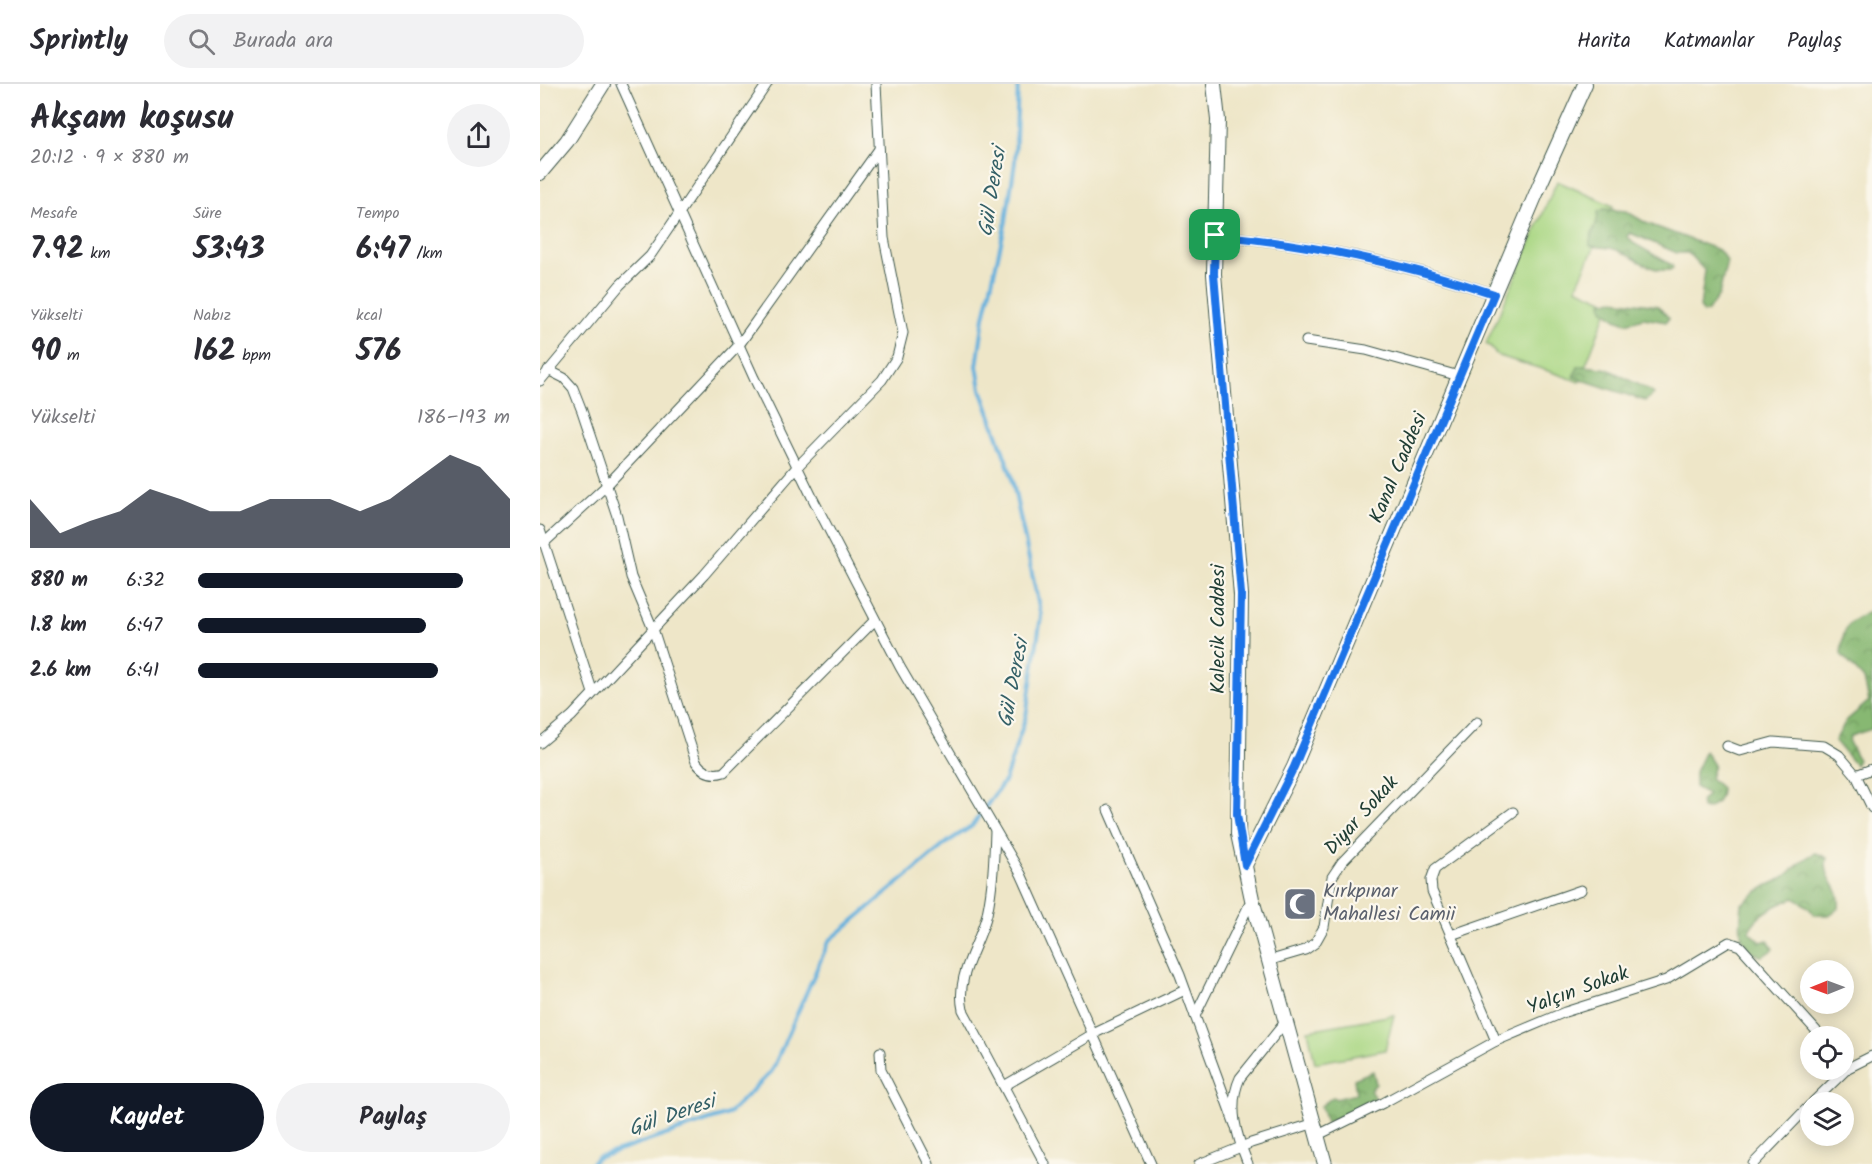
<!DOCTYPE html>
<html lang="tr">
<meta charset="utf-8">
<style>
:root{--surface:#fff;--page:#f2f2f3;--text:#2b2b33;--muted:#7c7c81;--line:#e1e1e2;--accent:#111827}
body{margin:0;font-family:Kalam,sans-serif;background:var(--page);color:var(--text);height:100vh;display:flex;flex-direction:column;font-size:22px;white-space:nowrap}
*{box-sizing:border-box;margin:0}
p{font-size:20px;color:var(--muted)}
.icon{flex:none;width:33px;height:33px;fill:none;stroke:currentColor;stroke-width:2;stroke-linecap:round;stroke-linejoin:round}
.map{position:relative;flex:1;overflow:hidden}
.panel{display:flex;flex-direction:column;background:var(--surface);width:540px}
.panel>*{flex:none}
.needle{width:39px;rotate:269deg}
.fabs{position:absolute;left:1260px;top:876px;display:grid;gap:12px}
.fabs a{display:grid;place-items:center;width:54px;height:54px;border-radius:50%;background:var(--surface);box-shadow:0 3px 15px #0003;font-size:30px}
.pin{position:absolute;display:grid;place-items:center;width:51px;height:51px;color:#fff;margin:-26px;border-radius:12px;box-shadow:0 3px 9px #0006}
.round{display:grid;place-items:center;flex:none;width:63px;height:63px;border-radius:32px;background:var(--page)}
.headline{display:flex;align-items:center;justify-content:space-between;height:102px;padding:0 30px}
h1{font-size:33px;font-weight:700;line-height:45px}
.figures{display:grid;grid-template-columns:repeat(3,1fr);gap:9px;height:102px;padding:6px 30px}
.figures div{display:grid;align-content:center}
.figures b{font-size:30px;font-weight:700}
.figures small{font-size:16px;font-weight:400}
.figures p{font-size:16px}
.chart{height:168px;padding:12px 30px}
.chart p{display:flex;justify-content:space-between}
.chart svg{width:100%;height:108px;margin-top:6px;fill:var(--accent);opacity:.7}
.action{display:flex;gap:12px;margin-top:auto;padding:12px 30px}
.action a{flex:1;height:69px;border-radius:36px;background:var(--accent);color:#fff;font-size:24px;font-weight:700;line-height:69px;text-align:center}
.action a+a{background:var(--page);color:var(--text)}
ul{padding:0 30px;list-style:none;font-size:20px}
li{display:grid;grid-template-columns:96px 72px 1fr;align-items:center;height:45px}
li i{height:15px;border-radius:8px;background:var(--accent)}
header{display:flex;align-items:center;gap:36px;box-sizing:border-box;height:84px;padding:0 30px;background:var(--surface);border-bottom:2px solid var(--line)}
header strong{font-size:28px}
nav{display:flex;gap:33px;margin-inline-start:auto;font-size:21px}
.search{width:420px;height:54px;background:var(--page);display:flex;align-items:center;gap:15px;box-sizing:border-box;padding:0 21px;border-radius:33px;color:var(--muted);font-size:22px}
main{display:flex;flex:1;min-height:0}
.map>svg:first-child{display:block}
</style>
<header>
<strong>Sprintly</strong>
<div class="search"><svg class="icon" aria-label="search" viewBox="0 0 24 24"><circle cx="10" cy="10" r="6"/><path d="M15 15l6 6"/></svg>Burada ara</div>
<nav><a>Harita</a><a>Katmanlar</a><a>Paylaş</a></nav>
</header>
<main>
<section class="panel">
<div class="headline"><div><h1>Akşam koşusu</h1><p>20:12 · 9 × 880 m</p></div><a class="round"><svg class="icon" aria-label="share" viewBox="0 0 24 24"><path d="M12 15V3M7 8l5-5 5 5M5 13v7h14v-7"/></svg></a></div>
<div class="figures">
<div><p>Mesafe</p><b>7.92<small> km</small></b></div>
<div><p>Süre</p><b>53:43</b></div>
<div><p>Tempo</p><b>6:47<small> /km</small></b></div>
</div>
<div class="figures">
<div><p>Yükselti</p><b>90<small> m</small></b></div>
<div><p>Nabız</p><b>162<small> bpm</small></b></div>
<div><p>kcal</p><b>576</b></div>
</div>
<div class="chart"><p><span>Yükselti</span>186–193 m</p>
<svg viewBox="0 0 160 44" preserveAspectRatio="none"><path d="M0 44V24L10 38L20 33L30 29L40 20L50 24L60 29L70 29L80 24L90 24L100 24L110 29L120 24L130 15L140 6L150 11L160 24V44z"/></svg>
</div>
<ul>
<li><b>880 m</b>6:32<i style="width:85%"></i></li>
<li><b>1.8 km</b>6:47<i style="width:73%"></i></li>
<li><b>2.6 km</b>6:41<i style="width:77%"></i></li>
</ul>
<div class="action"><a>Kaydet</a><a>Paylaş</a></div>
</section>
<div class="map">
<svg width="1332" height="1080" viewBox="0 0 1332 1080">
<defs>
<pattern id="forest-crowns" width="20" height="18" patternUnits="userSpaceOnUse" patternTransform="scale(1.5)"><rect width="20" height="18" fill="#87b872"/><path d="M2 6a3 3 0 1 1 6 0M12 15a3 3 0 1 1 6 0" fill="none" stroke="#6e975e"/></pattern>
</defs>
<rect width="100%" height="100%" fill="#fbf7ec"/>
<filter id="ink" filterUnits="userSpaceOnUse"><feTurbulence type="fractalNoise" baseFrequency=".0167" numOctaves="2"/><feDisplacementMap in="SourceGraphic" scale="12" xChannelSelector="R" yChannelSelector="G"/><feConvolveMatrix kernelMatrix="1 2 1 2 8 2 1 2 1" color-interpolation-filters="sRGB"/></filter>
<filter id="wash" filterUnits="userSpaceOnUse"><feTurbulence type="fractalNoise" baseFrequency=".008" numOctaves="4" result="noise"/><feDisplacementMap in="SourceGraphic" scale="24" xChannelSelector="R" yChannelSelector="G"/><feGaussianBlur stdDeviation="1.35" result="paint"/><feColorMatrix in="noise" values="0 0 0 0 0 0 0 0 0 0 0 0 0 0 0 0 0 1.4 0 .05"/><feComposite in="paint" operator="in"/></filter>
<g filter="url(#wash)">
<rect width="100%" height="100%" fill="#eee6c8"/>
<!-- green -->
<g fill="#aad784" stroke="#648a5c" stroke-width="1.5">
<path d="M1017 97 1073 122 1036 204 1070 219 1039 298C1012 287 987 281 959 272 952 269 953 263 946 260Z"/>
<polygon points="854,931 845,966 775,979 768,946"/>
</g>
<!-- forest -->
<g fill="url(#forest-crowns)" stroke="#537a53" stroke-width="1.5">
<path d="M1064 125 1086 127 1106 139 1179 166 1187 177 1179 211 1167 228H1163L1160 223 1165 187 1148 169H1137L1090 149 1087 152 1093 159 1132 181 1133 185C1114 192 1092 170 1074 165 1066 163 1058 163 1050 162 1048 151 1059 140 1058 128Z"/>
<polygon points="1074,216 1118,222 1129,234 1126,238 1104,234 1086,239 1076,235 1063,225 1062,218"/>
<path d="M1042 282C1050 283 1059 283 1067 285 1072 287 1111 307 1114 310L1105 317 1034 293 1038 283Z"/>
<path d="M1332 527V645L1310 652 1309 658 1318 676 1315 681 1295 657 1306 637 1329 617 1324 595 1301 570C1304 542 1305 538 1332 527Z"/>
<path d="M1165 667 1174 681 1170 694 1181 704C1181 715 1177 721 1166 725L1162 724 1161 718 1168 710 1155 703V688Z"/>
<path d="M1276 769 1287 774C1282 796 1302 801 1299 824L1289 831H1275L1267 822 1254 814C1238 820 1216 830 1209 847L1221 858 1228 856 1233 865 1222 873C1195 860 1200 845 1202 820 1215 809 1222 803 1237 797 1252 791 1260 774 1276 769Z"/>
<polygon points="833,987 836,1000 830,1006 835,1015 786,1039 781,1022 793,1013 796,1015 816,1010 814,995"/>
</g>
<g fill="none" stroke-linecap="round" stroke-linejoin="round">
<!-- stream -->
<polyline stroke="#64b0dd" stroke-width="4" points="51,1080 57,1074 188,1030 232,987 289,857 409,757 432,742 465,696 486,632 501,532 471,390 441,305 437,282 444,233 466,137 475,78 478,0"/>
</g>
</g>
<g filter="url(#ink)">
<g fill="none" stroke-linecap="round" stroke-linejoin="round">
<!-- street casing -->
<g stroke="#3e564a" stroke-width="11">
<g id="street">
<polyline points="81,0 214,294 272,413 360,583 481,790 611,1080"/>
<path d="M675 151C775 161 859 178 954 210"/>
<polyline points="766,257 826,266 919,292"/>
<path d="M8 286 24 294 33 304 42 327 77 432 91 493 113 545 156 678C163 688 172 692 184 688L335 536"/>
<polyline points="0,297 80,201 110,172 227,0"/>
<polyline points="0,446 53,609"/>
<polyline points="4,459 67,401 199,261 339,65"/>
<polyline points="0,659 32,632 164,491 257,383 342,296 357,273 363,249 344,154 336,0"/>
<polyline points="1187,662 1200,667 1233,658 1284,662 1299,671 1316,691 1332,685"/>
<polyline points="1316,691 1332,724"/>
<polyline points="568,726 640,891 695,1041"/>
<path d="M455 747C454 775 453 802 447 830 439 863 415 891 423 926L505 1080"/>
<polyline points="911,851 1041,806"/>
<polyline points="731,876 765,866 775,859 784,843 792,793 802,778 937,638"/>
<polyline points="655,932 712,815"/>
<polyline points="956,957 892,807 891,796 895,785 973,728"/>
<polyline points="340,968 341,986 389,1080"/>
<polyline points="464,1002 553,950 645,906"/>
<polyline points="1273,1018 1308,984 1332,972"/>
<polyline points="778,1051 843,1019 956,957 1025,928 1126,896 1189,858 1200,862 1281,952"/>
<polyline points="659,1080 711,1059 775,1039"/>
<path d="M708 1080C697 1053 687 1022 700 994L746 937"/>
<polyline points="1213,1080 1270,1021"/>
</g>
</g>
<!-- secondary casing -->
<g stroke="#3e564a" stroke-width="16">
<g id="secondary">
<polyline points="674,0 678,36 674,190 701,511 698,750 712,815 785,1080"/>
<polyline points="0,89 27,57 63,0"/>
<polyline points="705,781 754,683 1001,98 1045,0"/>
</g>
</g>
<!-- street -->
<use href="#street" stroke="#fff" stroke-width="9"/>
<!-- secondary -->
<use href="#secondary" stroke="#fff" stroke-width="14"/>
</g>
</g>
<g fill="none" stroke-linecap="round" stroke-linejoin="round" filter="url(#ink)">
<!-- route casing -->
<g stroke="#fff" stroke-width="12">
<path id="route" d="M675 151C775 161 859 178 954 210L754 683 705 781 697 730 701 510 674 190Z"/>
</g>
<!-- route -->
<use href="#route" stroke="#1a73e8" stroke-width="8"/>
</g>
<!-- icons -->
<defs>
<g id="mosque-square" transform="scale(1.725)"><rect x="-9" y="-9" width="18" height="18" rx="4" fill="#6b7280" stroke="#fbf7ec"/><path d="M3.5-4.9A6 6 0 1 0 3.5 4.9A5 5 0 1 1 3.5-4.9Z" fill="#fff"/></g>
</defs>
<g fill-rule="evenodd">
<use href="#mosque-square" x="760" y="820"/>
</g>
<g text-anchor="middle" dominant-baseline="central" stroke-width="4.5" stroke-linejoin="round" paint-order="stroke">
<!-- street labels -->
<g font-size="20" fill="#1f3d34" stroke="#fbf7ec">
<text transform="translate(859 384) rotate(-67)">Kanal Caddesi</text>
<text transform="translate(679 545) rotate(-90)">Kalecik Caddesi</text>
<text transform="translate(822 732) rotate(-48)">Diyar Sokak</text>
<text transform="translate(1038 907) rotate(-20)">Yalçın Sokak</text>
</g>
<!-- worship labels -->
<g font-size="20" fill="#5b616d" stroke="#fbf7ec" text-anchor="start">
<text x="783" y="808">Kırkpınar<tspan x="783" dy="23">Mahallesi Camii</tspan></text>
</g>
<!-- water labels -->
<g font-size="21" font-style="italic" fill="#346067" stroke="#fbf7ec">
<text transform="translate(453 108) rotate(-81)">Gül Deresi</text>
<text transform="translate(474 599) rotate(-79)">Gül Deresi</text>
<text transform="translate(132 1032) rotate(-19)">Gül Deresi</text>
</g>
</g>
</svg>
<div class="fabs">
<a><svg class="needle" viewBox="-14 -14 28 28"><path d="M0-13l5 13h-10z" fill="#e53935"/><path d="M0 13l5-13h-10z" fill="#7c7c81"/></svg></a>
<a><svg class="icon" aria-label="locate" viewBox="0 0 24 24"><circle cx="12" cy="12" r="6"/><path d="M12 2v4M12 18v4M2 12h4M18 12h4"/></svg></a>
<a><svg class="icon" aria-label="layers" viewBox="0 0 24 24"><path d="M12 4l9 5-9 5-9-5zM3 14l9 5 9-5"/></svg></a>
</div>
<div class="pin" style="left:675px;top:151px;background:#1e9e55"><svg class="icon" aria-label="arrive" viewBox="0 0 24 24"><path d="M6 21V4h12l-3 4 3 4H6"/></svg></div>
</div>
</main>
